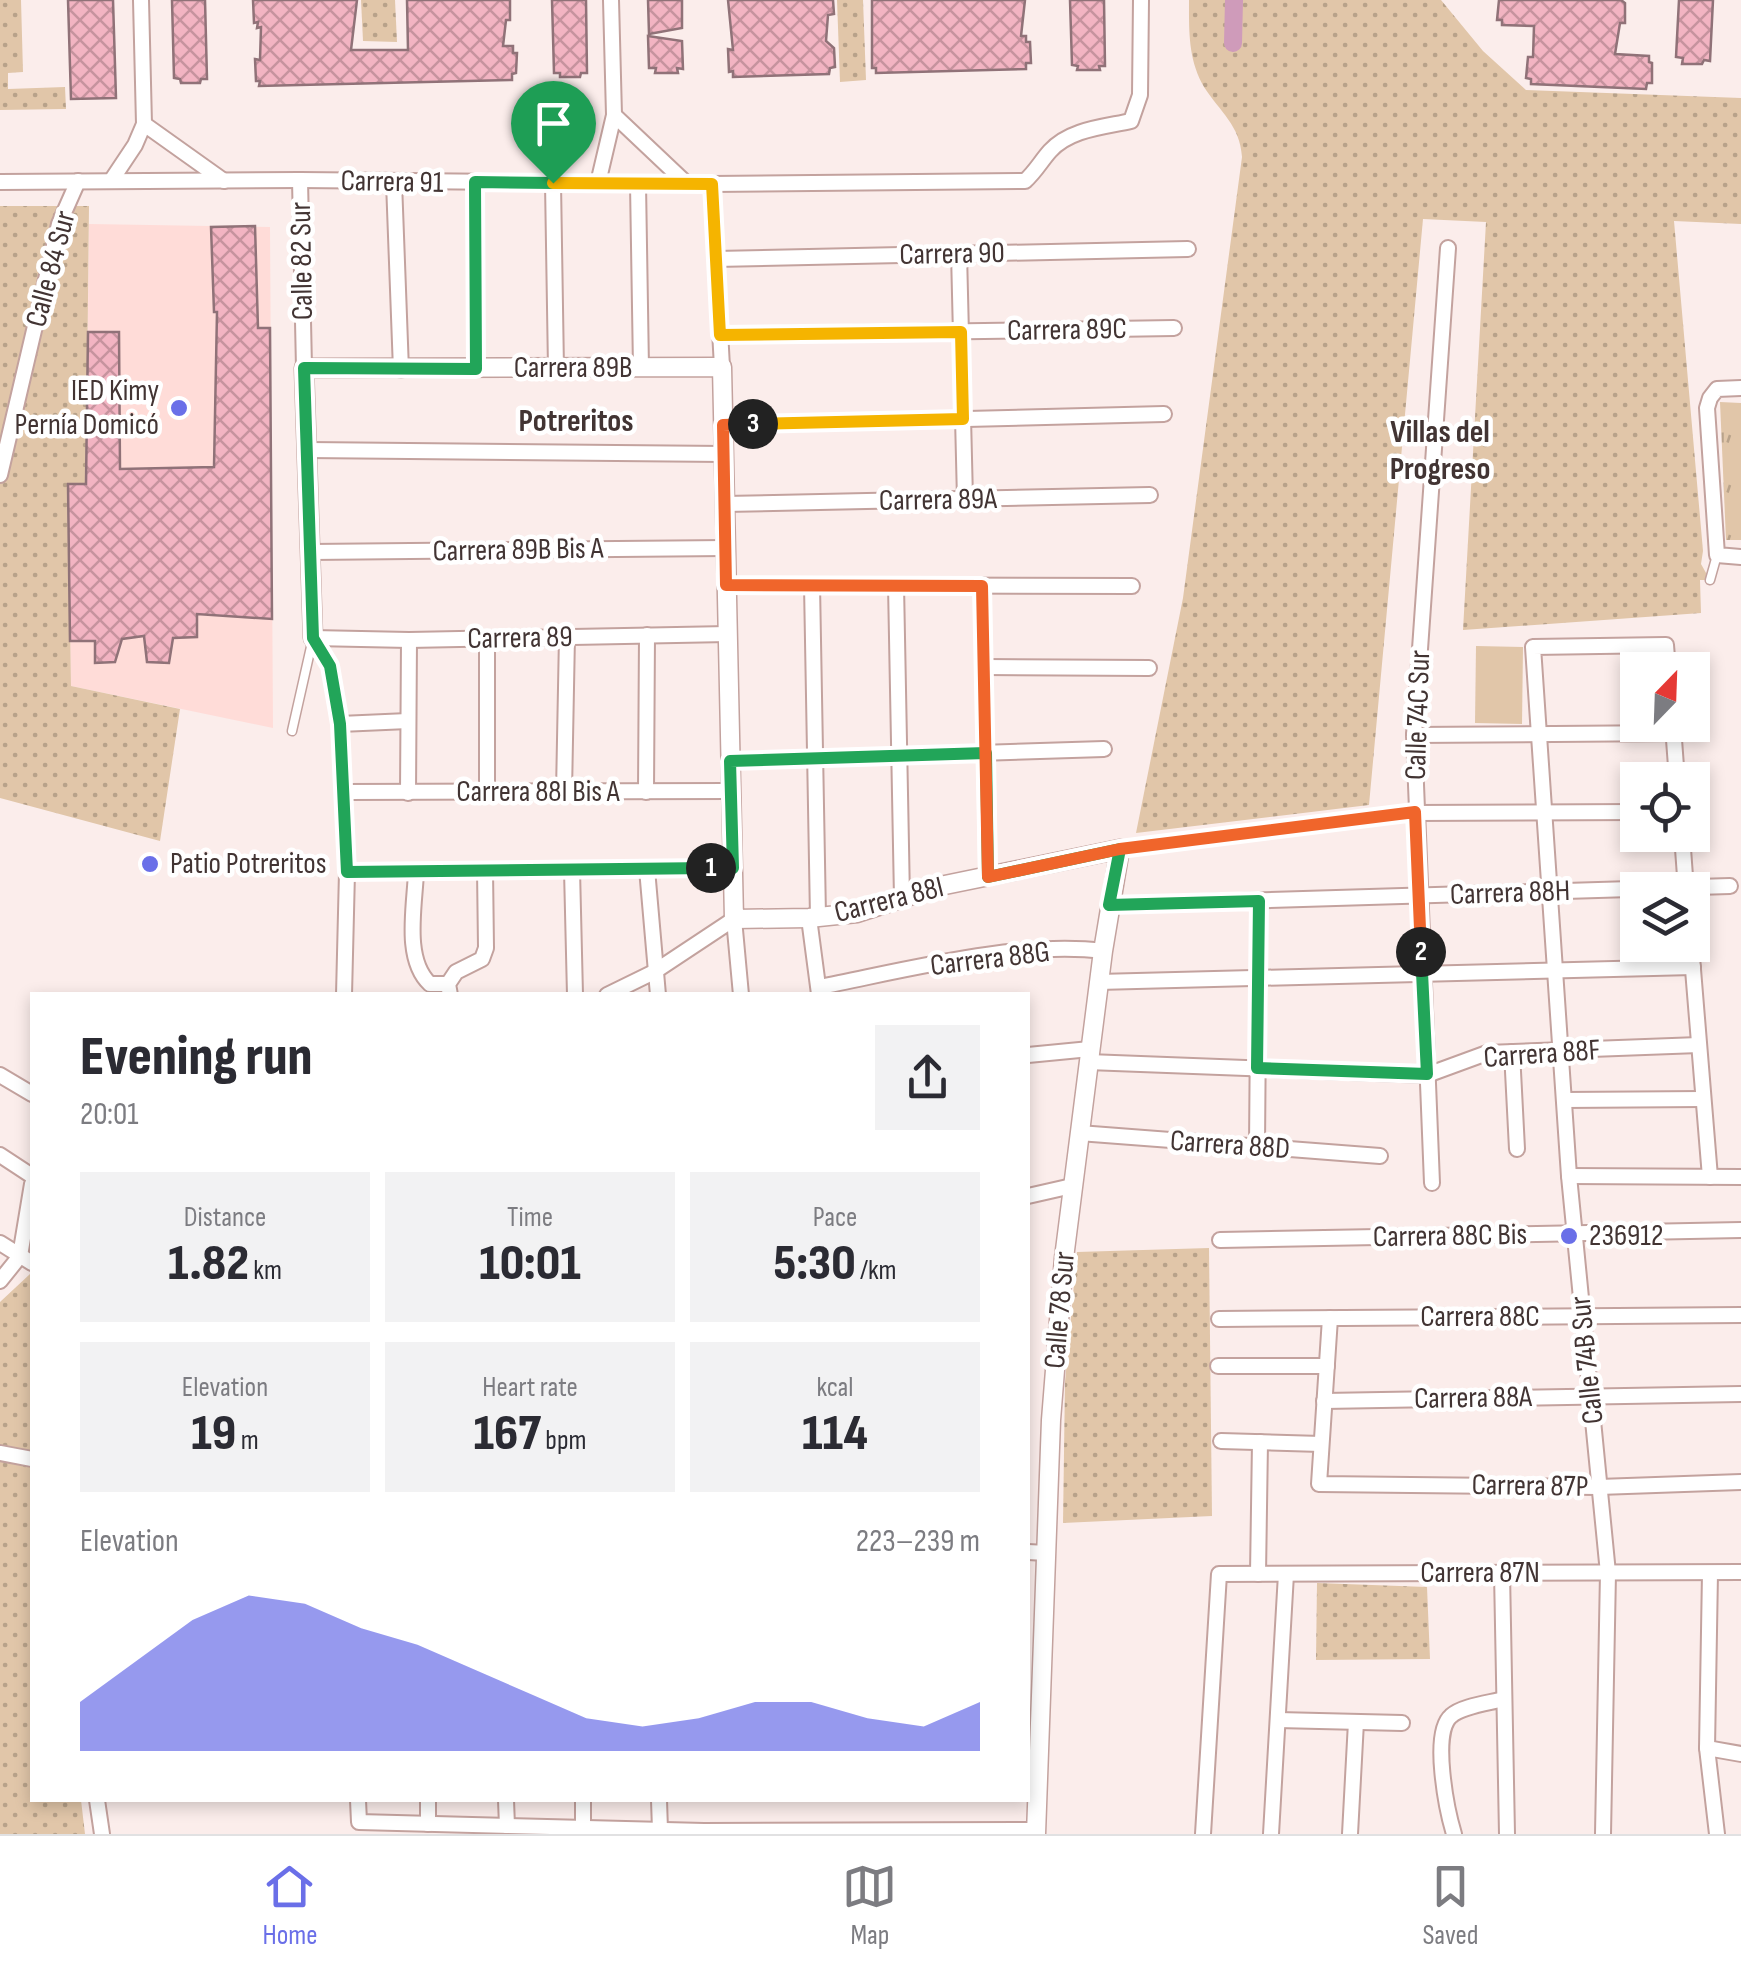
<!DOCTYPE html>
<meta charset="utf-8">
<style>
:root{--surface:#fff;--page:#f2f2f3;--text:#2b2b33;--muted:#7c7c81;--line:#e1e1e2;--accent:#6a6fe8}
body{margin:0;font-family:"Sofia Sans Condensed",sans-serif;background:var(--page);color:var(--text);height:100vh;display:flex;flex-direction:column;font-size:38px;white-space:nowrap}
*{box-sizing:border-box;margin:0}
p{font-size:32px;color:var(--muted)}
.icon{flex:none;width:55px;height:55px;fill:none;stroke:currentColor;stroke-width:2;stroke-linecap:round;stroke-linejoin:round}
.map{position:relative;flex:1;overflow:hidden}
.side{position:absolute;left:30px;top:992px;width:1000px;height:810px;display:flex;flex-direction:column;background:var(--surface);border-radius:0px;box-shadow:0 5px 15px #0003}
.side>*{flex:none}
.needle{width:65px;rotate:23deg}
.buttons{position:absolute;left:1620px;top:652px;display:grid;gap:20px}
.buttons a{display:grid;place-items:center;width:90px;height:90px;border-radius:0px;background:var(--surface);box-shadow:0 5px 15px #0003;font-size:50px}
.pin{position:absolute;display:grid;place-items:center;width:85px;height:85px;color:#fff;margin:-102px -42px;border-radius:50% 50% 50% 0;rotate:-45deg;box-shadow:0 0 10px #0007}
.pin .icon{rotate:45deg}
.km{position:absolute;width:50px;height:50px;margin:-25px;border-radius:50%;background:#222;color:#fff;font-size:28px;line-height:50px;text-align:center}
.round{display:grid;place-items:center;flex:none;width:105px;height:105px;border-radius:0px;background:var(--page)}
.head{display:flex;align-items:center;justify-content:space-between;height:170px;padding:0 50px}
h1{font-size:55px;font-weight:800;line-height:75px}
.stats{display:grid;grid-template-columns:repeat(3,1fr);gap:15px;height:170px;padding:10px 50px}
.stats div{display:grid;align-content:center;border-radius:0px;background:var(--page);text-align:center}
.stats b{font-size:50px;font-weight:800}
.stats small{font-size:28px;font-weight:400}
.stats p{font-size:28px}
.chart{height:280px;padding:20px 50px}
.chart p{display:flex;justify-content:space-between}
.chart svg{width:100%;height:180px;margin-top:10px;fill:var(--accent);opacity:.7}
.menu{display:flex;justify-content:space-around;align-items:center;height:140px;border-top:2px solid var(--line);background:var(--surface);font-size:28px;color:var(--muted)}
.menu a{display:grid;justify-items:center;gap:5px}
.menu .current{color:var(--accent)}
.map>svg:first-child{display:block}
</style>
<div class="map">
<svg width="1741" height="1834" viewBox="0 0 1741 1834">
<defs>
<pattern id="grass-dots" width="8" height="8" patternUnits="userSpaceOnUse" patternTransform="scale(2.5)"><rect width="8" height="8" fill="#e1c6a9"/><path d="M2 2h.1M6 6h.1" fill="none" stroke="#b8a28a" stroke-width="1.8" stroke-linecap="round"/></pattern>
<pattern id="park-tufts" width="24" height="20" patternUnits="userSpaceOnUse" patternTransform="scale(2.5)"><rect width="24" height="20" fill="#e1c6a9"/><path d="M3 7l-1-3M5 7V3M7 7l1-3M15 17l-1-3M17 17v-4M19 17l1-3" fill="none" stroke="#b8a28a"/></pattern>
<pattern id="building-cross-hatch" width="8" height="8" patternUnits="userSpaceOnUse" patternTransform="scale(2.5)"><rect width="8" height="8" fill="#f2b4c2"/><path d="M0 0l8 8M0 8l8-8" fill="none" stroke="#c6939e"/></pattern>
</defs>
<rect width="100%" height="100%" fill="#fbedeb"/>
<!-- built -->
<polygon fill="#ffdcd8" points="89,224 270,227 273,728 71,686 68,484 86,484"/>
<!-- grass -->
<g fill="url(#grass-dots)">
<polygon points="0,0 21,0 23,72 8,73 8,89 65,87 66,109 0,110"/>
<polygon points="361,0 395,0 397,42 363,41"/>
<polygon points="837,0 863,0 866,80 840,82"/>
<path d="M1189 0H1441L1483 51 1526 90 1741 98V224L1674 221 1703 551 1701 564 1710 580H1700L1701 613 1463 630 1486 222 1423 219 1369 805 1136 833 1183 598 1242 157C1240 125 1220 112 1204 87 1188 59 1189 31 1189 0Z"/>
<polygon points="0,206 89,206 86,484 68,484 71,686 180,709 160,841 0,798"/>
<polygon points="1209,1248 1212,1516 1063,1523 1065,1382 1077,1252"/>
<polygon points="30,1274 32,1800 81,1800 85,1834 0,1834 0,1302"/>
<polygon points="1317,1583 1427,1587 1430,1659 1316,1660"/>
</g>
<!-- park -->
<polygon fill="url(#park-tufts)" points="1720,402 1741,403 1741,540 1726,540"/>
<!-- pitch -->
<polygon fill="#e1c6a9" points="1476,646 1523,647 1522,724 1475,723"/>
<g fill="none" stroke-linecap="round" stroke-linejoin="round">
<!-- canal -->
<polyline stroke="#cf9bba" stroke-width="18" points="1233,43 1234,0"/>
</g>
<!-- building -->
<g fill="url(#building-cross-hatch)" stroke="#907278" stroke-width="2.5">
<polygon points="68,0 113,0 116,98 71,99"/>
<polygon points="172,0 205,0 207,79 201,79 200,83 181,83 180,79 174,78"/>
<polygon points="253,0 357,0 351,50 408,50 407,0 510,0 510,20 506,20 503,46 513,46 513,53 517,53 516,73 512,74 512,80 259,86 260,81 256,81 255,59 260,60 261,27 257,28 258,22 254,23"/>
<polygon points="552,0 586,0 587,73 581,73 580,77 560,77 560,73 554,73"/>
<polygon points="648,0 682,0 682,28 649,34"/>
<polygon points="728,0 833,0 834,14 828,15 826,41 834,48 835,67 830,68 829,74 733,77 733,71 729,72 728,49 733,50"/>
<polygon points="872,0 1025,0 1021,36 1026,36 1026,42 1030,42 1031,63 1026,63 1026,69 876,73 876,68 872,68"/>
<polygon points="1070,0 1104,0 1105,66 1099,66 1100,70 1077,70 1078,66 1072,65"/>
<polygon points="1499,0 1621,0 1625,3 1625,23 1620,23 1615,54 1649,56 1649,62 1652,63 1652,83 1647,83 1646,89 1531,84 1531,79 1526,78 1528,57 1533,57 1534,26 1502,25 1502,20 1497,20"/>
<polygon points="1679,0 1713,0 1710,61 1704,60 1702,64 1682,64 1683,58 1676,57"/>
<polygon points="648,36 682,41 683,69 677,68 678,73 655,73 656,68 649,68"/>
<polygon points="255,226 258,328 270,328 272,619 197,614 197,637 173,638 169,663 147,662 144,636 122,639 115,662 95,663 95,641 70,641 68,484 86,484 88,332 119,332 120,469 214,467 217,312 214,312 211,227"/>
</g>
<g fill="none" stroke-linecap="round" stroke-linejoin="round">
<!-- service casing -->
<g stroke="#c3a29e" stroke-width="11">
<g id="service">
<polyline points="1710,580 1717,555"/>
<polyline points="292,731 313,638"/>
<polyline points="1120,849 1414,813"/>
</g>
</g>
<!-- minor casing -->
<g stroke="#c3a29e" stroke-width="18">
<g id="minor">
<polyline points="614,115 687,184"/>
<polyline points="144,124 224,181"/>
<polyline points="300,180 304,368"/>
<polyline points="111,181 135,145 144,124 141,0"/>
<path d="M0 182 300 180 712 184 1025 181C1036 171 1041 161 1050 151 1070 129 1104 127 1131 121L1140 95 1141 0"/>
<polyline points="394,182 401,370"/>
<polyline points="475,183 476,369"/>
<polyline points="553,183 556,369"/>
<polyline points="598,183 614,115 611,0"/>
<polyline points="638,184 641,368"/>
<polyline points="712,184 722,367"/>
<polyline points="959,253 965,499"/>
<polyline points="716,259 1188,249"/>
<polyline points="720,335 1174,328"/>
<polyline points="1741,388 1717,389 1710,398 1707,408 1717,555 1741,557"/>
<polyline points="723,425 1164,414"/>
<polyline points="308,450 724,454"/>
<polyline points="0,475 59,224 78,181"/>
<polyline points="725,504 1150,495"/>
<polyline points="311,552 726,548"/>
<polyline points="727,585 1132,586"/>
<polyline points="812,585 818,917"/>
<polyline points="896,585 902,898"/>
<polyline points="982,585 988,877"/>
<polyline points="313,638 409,640 728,634"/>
<polyline points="313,638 330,666 340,724 347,872 344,995"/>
<polyline points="984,667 1149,668"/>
<polyline points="340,724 408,721"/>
<polyline points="1673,726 1677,780"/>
<polyline points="1414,735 1674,733"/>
<polyline points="730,761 1104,749"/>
<polyline points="345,792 731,791"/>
<polyline points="564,792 567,636"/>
<polyline points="646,792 647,635"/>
<polyline points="408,793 409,640"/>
<polyline points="487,793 487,638"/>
<polyline points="1415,813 1638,812"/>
<polyline points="1682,835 1686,890"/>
<polyline points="647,869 658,995"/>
<polyline points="572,870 575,995"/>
<path d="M416 871C415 905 403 959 430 984H448"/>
<polyline points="347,872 733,868"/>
<polyline points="1109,905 1730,886"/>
<polyline points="809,918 819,994"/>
<polyline points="1691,945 1710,1177"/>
<polyline points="1098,982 1693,967"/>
<path d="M819 987C902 971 1019 940 1103 951"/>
<polyline points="450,995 448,984 456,972 482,959 486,948 485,870"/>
<polyline points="607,995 654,972 734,919 741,995"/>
<polyline points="1512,1052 1517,1149"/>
<polyline points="1028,1055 1090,1049"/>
<polyline points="1088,1062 1427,1075 1487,1053 1699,1045"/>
<polyline points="0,1075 32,1094"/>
<polyline points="1564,1100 1703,1099"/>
<polyline points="1079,1133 1380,1156"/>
<polyline points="1257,1147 1259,901"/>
<polyline points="0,1155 32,1176"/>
<polyline points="1569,1176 1741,1177"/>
<polyline points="1432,1183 1414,735 1448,248"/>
<polyline points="1028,1196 1072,1186"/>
<polyline points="1220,1240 1741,1230"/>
<polyline points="0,1243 32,1263"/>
<polyline points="0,1281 20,1256 32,1184"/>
<polyline points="1330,1318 1319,1484 1599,1487 1741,1482"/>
<polyline points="1219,1319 1741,1315"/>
<polyline points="1218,1366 1327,1366"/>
<polyline points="1324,1401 1741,1394"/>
<polyline points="1221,1441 1321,1444"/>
<polyline points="0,1453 32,1459"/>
<polyline points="1028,1552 1046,1553"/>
<polyline points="1502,1573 1507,1834"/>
<polyline points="1710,1573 1707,1748 1717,1834"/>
<polyline points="1258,1574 1260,1442"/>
<polyline points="1278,1720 1402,1723"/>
<polyline points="1707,1748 1741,1754"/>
<polyline points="97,1800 102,1834"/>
<polyline points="358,1800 359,1822 704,1831 1036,1830"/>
<polyline points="506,1800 507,1826"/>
<polyline points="659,1800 660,1830"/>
<polyline points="428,1824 428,1800"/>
<polyline points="583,1828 583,1800"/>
<polyline points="1203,1834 1219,1574 1741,1572"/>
<polyline points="1271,1834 1286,1574"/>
<polyline points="1350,1834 1356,1722"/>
<path d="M1454 1834C1447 1811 1431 1733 1451 1716 1462 1706 1489 1703 1504 1699"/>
<polyline points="1603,1834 1608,1573 1569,1176 1533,647 1666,645 1668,670"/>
</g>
</g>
<!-- tertiary casing -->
<g stroke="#c3a29e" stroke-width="21">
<polyline id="tertiary" points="313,638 304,368 722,367 734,919 809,918 857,913 940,886 1120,849 1103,951 1064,1258 1051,1420 1036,1834"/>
</g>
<!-- service -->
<use href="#service" stroke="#fff" stroke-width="8"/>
<!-- minor -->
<use href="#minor" stroke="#fff" stroke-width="14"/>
<!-- tertiary -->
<use href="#tertiary" stroke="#fff" stroke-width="18"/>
</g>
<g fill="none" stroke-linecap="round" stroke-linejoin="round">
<!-- split-1 casing -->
<g stroke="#fff" stroke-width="20">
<polyline id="split-1" points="553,183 475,182 476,369 304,368 313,638 330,666 340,724 347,872 711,868"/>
</g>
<!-- split-2 casing -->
<g stroke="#fff" stroke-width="20">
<polyline id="split-2" points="711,868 733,868 730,761 986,753 988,877 1120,849 1109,905 1259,901 1257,1068 1427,1074 1421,952"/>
</g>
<!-- split-3 casing -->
<g stroke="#fff" stroke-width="20">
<polyline id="split-3" points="753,424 723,425 726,585 982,586 988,877 1120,849 1415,812 1421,952"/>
</g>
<!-- split-4 casing -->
<g stroke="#fff" stroke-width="20">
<polyline id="split-4" points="553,183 712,184 720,335 961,332 963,419 753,424"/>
</g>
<!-- split-1 -->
<use href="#split-1" stroke="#22a559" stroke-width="12"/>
<!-- split-2 -->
<use href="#split-2" stroke="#22a559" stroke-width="12"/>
<!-- split-3 -->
<use href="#split-3" stroke="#f0652b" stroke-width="12"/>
<!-- split-4 -->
<use href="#split-4" stroke="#f5b400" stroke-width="12"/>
</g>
<!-- markers -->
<g fill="#6a6fe8" stroke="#fff" stroke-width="4">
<circle cx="179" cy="408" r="10"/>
<circle cx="150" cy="864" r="10"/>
<circle cx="1569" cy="1236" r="10"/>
</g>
<g text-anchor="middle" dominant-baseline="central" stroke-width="9" stroke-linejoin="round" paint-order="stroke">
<!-- street labels -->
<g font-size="30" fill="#423433" stroke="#fff">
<text transform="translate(392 182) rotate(1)">Carrera 91</text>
<text transform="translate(952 254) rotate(-1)">Carrera 90</text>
<text transform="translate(302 261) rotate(-91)">Calle 82 Sur</text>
<text transform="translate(51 269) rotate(-75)">Calle 84 Sur</text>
<text transform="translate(1067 330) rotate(-1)">Carrera 89C</text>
<text x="573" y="368">Carrera 89B</text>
<text transform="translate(938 500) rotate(-1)">Carrera 89A</text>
<text transform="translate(518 550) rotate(-1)">Carrera 89B Bis A</text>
<text transform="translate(520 638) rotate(-1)">Carrera 89</text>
<text transform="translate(1418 715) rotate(-88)">Calle 74C Sur</text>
<text x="538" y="792">Carrera 88I Bis A</text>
<text transform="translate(1510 893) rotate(-2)">Carrera 88H</text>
<text transform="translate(889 900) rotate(-14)">Carrera 88I</text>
<text transform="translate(990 959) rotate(-7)">Carrera 88G</text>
<text transform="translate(1542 1054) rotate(-4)">Carrera 88F</text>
<text transform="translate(1230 1145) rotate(4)">Carrera 88D</text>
<text transform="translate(1450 1236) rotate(-1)">Carrera 88C Bis</text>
<text transform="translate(1060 1310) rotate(-85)">Calle 78 Sur</text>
<text x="1480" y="1317">Carrera 88C</text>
<text transform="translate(1587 1360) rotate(-96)">Calle 74B Sur</text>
<text transform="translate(1473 1398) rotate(-1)">Carrera 88A</text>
<text transform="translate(1530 1486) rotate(1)">Carrera 87P</text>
<text x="1480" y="1573">Carrera 87N</text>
</g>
<!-- poi labels -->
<g font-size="30" fill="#423433" stroke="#fff" text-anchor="start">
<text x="159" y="391" text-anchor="end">IED Kimy<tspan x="159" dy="34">Pernía Domicó</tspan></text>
<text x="170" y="864">Patio Potreritos</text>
<text x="1589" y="1236">236912</text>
</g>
<!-- neighbourhood labels -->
<g font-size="32" font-weight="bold" fill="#423433" stroke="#fff">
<text x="576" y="421">Potreritos</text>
<text x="1440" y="432">Villas del<tspan x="1440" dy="37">Progreso</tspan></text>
</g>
</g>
</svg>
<div class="buttons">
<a><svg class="needle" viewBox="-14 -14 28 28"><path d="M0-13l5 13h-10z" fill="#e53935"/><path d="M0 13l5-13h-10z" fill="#7c7c81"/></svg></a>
<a><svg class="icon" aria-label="locate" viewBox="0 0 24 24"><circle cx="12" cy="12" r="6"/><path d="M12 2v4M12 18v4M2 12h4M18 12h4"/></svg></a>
<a><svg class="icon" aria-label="layers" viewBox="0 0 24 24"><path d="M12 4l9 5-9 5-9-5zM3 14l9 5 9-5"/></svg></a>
</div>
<div class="pin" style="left:553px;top:183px;background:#1e9e55"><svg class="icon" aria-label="arrive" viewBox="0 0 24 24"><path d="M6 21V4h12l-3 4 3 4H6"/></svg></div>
<b class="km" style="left:711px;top:868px">1</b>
<b class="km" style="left:1421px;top:952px">2</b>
<b class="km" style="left:753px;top:424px">3</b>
<section class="side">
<div class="head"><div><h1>Evening run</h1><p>20:01</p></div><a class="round"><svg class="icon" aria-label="share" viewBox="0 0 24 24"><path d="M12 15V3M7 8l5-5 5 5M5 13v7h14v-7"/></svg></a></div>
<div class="stats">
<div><p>Distance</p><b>1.82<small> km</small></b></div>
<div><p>Time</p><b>10:01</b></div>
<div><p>Pace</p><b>5:30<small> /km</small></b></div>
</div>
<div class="stats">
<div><p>Elevation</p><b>19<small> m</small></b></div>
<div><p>Heart rate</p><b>167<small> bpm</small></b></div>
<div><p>kcal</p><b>114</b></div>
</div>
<div class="chart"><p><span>Elevation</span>223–239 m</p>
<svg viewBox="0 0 160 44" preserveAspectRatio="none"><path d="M0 44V32L10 22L20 12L30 6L40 8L50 14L60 18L70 24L80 30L90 36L100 38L110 36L120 32L130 32L140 36L150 38L160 32V44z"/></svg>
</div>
</section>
</div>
<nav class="menu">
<a class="current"><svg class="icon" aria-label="home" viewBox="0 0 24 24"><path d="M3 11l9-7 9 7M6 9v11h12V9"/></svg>Home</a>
<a><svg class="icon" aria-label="map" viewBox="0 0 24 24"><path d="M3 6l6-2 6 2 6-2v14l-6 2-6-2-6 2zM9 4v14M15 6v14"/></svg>Map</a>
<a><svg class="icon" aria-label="saved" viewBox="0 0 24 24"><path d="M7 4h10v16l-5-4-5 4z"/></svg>Saved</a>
</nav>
